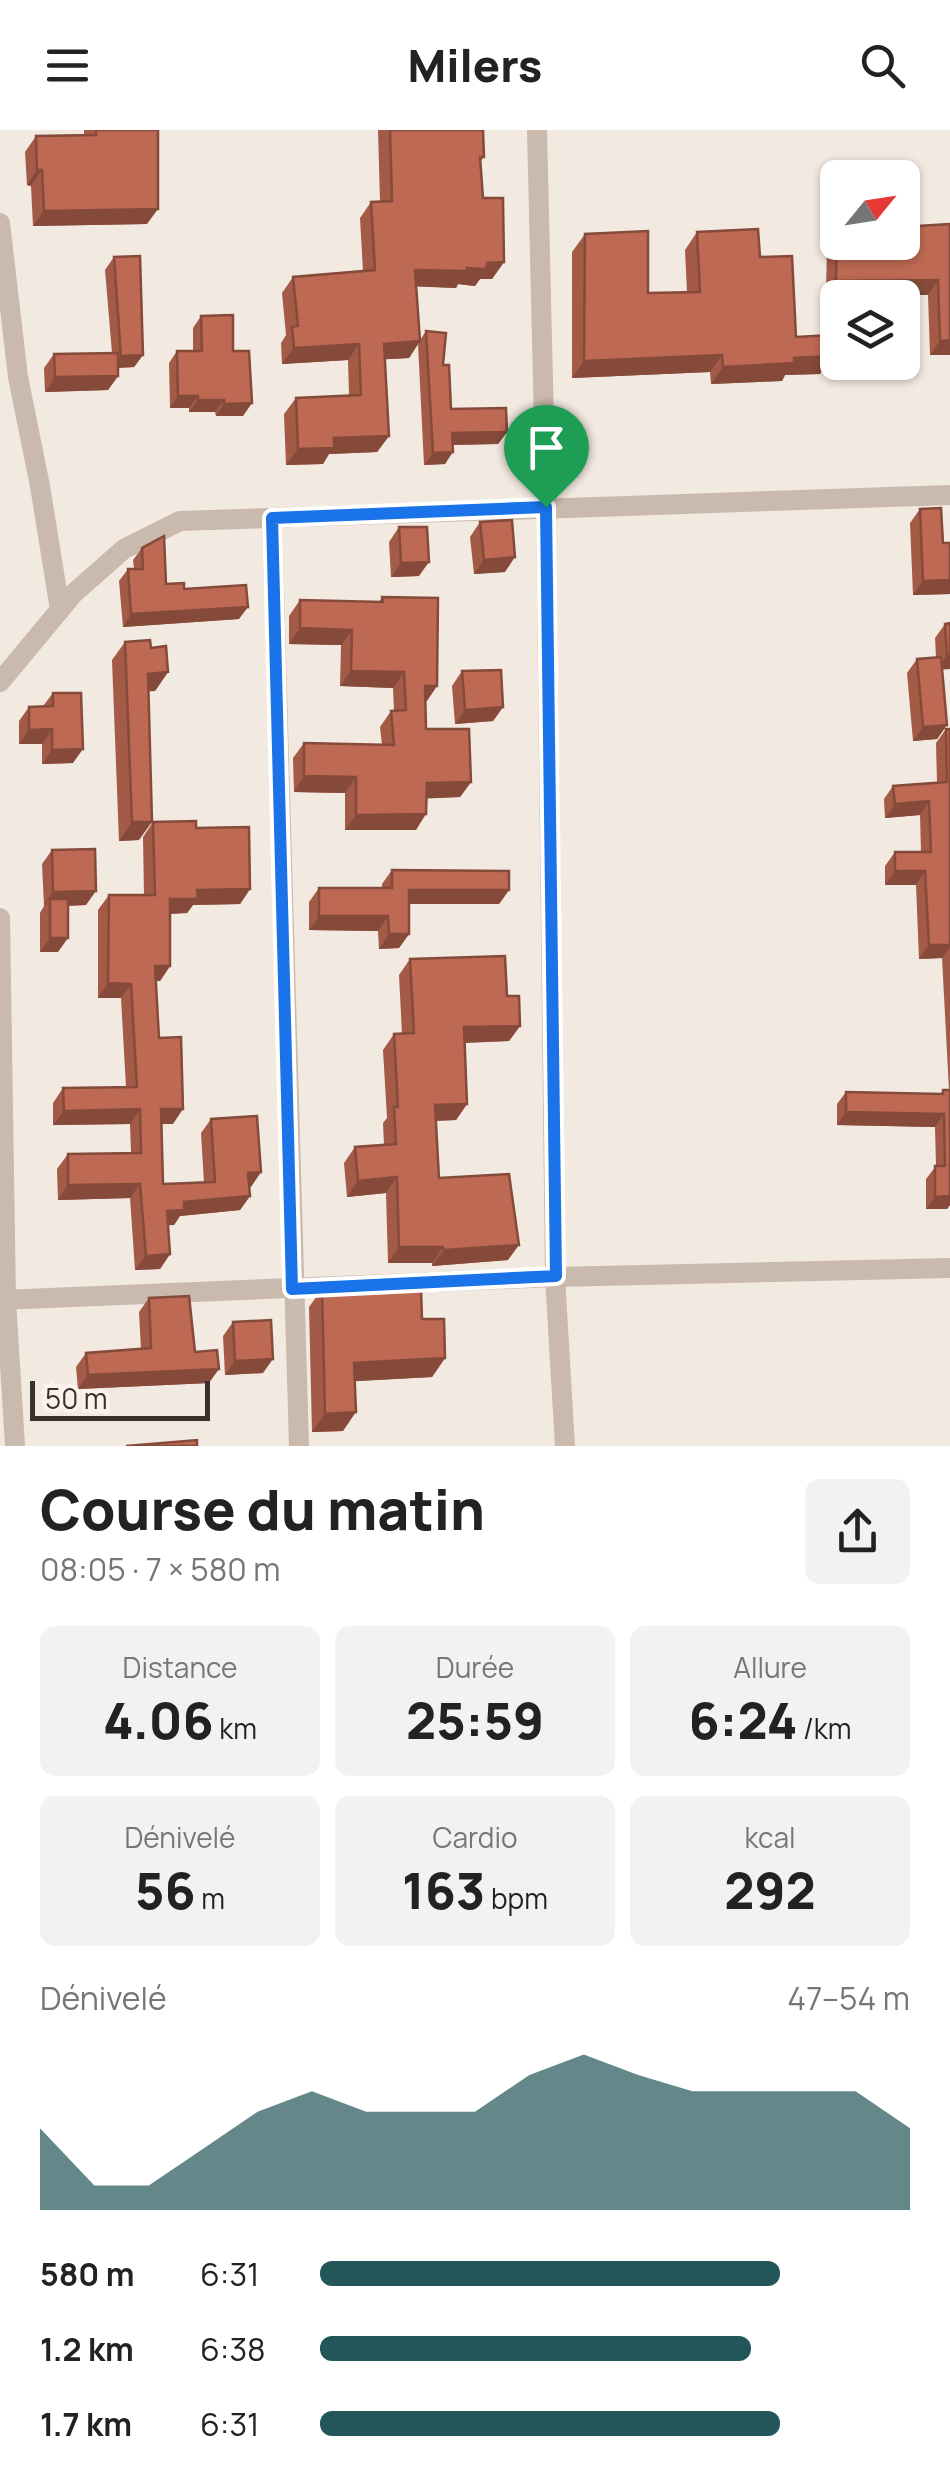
<!DOCTYPE html>
<html lang="fr">
<meta charset="utf-8">
<style>
:root{--surface:#fff;--page:#f2f2f2;--text:#222;--muted:#767676;--accent:#235658}
body{margin:0;font-family:Manrope,sans-serif;background:var(--page);color:var(--text);height:100vh;display:flex;flex-direction:column;font-size:38px;white-space:nowrap}
*{box-sizing:border-box;margin:0}
p{font-size:32px;color:var(--muted)}
.icon{flex:none;width:55px;height:55px;fill:none;stroke:currentColor;stroke-width:2;stroke-linecap:round;stroke-linejoin:round}
.map{position:relative;height:1316px;overflow:hidden}
.panel{display:flex;flex-direction:column;background:var(--surface);flex:1}
.panel>*{flex:none}
.needle{width:65px;rotate:60deg}
.tools{position:absolute;left:820px;top:30px;display:grid;gap:20px}
.tools a{display:grid;place-items:center;width:100px;height:100px;border-radius:15px;background:var(--surface);box-shadow:0 2px 8px #0004;font-size:50px}
.scale{position:absolute;left:30px;bottom:25px;width:180px;box-sizing:border-box;padding-left:10px;border:5px solid #392f2b;border-top:0;font-size:28px;line-height:35px;white-space:nowrap;color:#392f2b;-webkit-text-stroke:8px #faf3ed;paint-order:stroke}
.pin{position:absolute;display:grid;place-items:center;width:85px;height:85px;color:#fff;margin:-102px -42px;border-radius:50% 50% 50% 0;rotate:-45deg;box-shadow:0 0 10px #0007}
.pin .icon{rotate:45deg}
.round{display:grid;place-items:center;flex:none;width:105px;height:105px;border-radius:15px;background:var(--page)}
.headline{display:flex;align-items:center;justify-content:space-between;height:170px;padding:0 40px}
h1{font-size:55px;font-weight:800;line-height:75px}
.figures{display:grid;grid-template-columns:repeat(3,1fr);gap:15px;height:170px;padding:10px 40px}
.figures div{display:grid;align-content:center;border-radius:15px;background:var(--page);text-align:center}
.figures b{font-size:50px;font-weight:800}
.figures small{font-size:28px;font-weight:400}
.figures p{font-size:28px}
.chart{height:280px;padding:20px 40px}
.chart p{display:flex;justify-content:space-between}
.chart svg{width:100%;height:180px;margin-top:10px;fill:var(--accent);opacity:.7}
ul{padding:0 40px;list-style:none;font-size:32px}
li{display:grid;grid-template-columns:160px 120px 1fr;align-items:center;height:75px}
li i{height:25px;border-radius:12px;background:var(--accent)}
header{display:flex;justify-content:space-between;align-items:center;height:130px;padding:0 40px;background:var(--surface);font-size:45px;font-weight:800}
.map>svg:first-child{display:block}
</style>
<header><svg class="icon" aria-label="menu" viewBox="0 0 24 24"><path d="M4 6h16M4 12h16M4 18h16"/></svg>Milers<svg class="icon" aria-label="search" viewBox="0 0 24 24"><circle cx="10" cy="10" r="6"/><path d="M15 15l6 6"/></svg></header>
<div class="map">
<svg width="950" height="1316" viewBox="0 0 950 1316">
<rect width="100%" height="100%" fill="#f2e9e1"/>
<g fill="none" stroke-linecap="round" stroke-linejoin="round">
<!-- minor -->
<g stroke="#cab9ad" stroke-width="20">
<polyline points="537,0 546,377 555,1147 565,1316"/>
<polyline points="0,93 18,247 40,356 60,480"/>
<polyline points="272,388 299,1316"/>
<polyline points="0,552 73,464 124,419 180,391 950,365"/>
<polyline points="0,788 6,1170 15,1316"/>
<polyline points="0,1170 555,1147 950,1138"/>
</g>
</g>
<!-- wall -->
<g fill="#a35a47">
<polygon points="84,0 158,0 147,94 33,96 31,56 27,55 25,22 36,6 84,5"/>
<polygon points="378,0 483,0 484,27 480,32 483,68 504,132 492,149 480,149 475,156 458,154 456,158 416,156 420,210 426,201 443,235 451,279 507,302 498,314 453,315 445,334 424,335 418,214 409,228 385,229 389,306 377,322 329,324 323,334 286,335 284,284 296,268 349,265 348,230 282,234 281,213 286,205 282,163 293,147 363,141 360,88 371,72 380,71"/>
<polygon points="950,94 950,225 930,225 928,165 826,165 827,111 837,97 838,112"/>
<polygon points="697,102 760,127 796,207 820,244 785,245 782,251 711,254 710,242 572,248 572,122 585,104 648,163 687,162 685,120"/>
<polygon points="114,127 143,225 134,237 118,238 118,246 108,260 45,262 44,238 54,224 112,223 105,140"/>
<polygon points="201,186 233,221 243,286 216,286 215,282 189,282 189,278 170,278 169,233 177,221 193,221 193,198"/>
<polygon points="920,379 943,413 950,413 950,464 913,465 910,393"/>
<polygon points="480,392 505,442 474,444 470,407"/>
<polygon points="399,397 419,446 391,447 389,412"/>
<polygon points="142,418 166,454 184,459 239,489 123,497 119,451 128,439 134,439 133,430"/>
<polygon points="382,467 437,556 425,571 426,599 471,652 460,667 427,668 416,700 345,700 345,663 294,662 293,628 304,613 382,615 380,597 391,581 394,581 393,558 340,556 341,515 289,514 289,486 300,470 379,472"/>
<polygon points="950,493 950,539 942,539 947,595 937,609 913,611 907,543 917,529 936,527 935,508 945,494"/>
<polygon points="125,512 151,518 168,542 155,561 148,561 139,710 119,711 112,530"/>
<polygon points="462,541 503,577 493,591 455,594 452,556"/>
<polygon points="53,563 73,633 42,634 42,614 19,614 19,591 29,577 43,576"/>
<polygon points="946,599 950,599 950,1075 947,1079 926,1079 926,1049 936,1036 935,997 837,995 837,974 846,962 941,964 943,960 949,960 942,828 919,829 916,755 885,755 885,736 895,722 921,722 920,685 885,688 884,669 893,656 937,653 936,613"/>
<polygon points="153,692 196,698 250,759 240,774 193,775 187,783 170,784 170,836 160,851 156,851 159,908 173,994 162,994 163,1054 204,1053 201,1003 211,989 261,1042 250,1057 250,1066 240,1080 180,1086 174,1095 168,1095 170,1124 160,1139 135,1140 130,1068 58,1070 57,1039 68,1024 131,1023 130,994 53,995 53,973 63,958 126,957 121,868 98,868 98,780 109,765 144,765 143,707"/>
<polygon points="52,720 86,775 68,776 58,822 40,822 40,783 44,776 42,734"/>
<polygon points="392,740 509,760 499,774 409,774 409,804 399,818 379,819 378,801 309,800 309,772 319,758 382,758 382,754"/>
<polygon points="410,829 507,866 520,896 509,911 465,913 467,974 456,990 436,991 439,1048 508,1130 432,1136 432,1133 388,1133 386,1063 347,1067 344,1033 355,1017 384,1015 383,993 387,988 383,920 394,904 402,904 399,845"/>
<polygon points="322,1159 422,1189 445,1228 432,1247 355,1251 343,1301 312,1302 309,1177"/>
<polygon points="149,1168 195,1222 209,1253 78,1259 76,1237 86,1223 141,1219 139,1182"/>
<polygon points="233,1192 263,1243 225,1245 223,1206"/>
</g>
<!-- shaded-wall -->
<g fill="#854a3a">
<polygon points="37,40 42,40 31,56 27,55"/>
<polygon points="158,79 147,94 33,96 44,81"/>
<polygon points="504,132 492,149 480,149 475,156 458,154 456,158 404,156 415,140"/>
<polygon points="938,150 928,165 826,165 836,151"/>
<polygon points="950,210 950,225 930,225 940,211"/>
<polygon points="420,211 409,228 373,230 384,214"/>
<polygon points="359,214 348,230 282,234 294,218"/>
<polygon points="143,225 134,237 113,238 121,226"/>
<polygon points="722,225 710,242 572,248 584,231"/>
<polygon points="832,226 820,244 785,245 782,251 711,254 723,237 794,228"/>
<polygon points="118,246 108,260 45,262 55,247"/>
<polygon points="178,266 198,266 189,278 170,278"/>
<polygon points="198,270 224,270 215,282 189,282"/>
<polygon points="252,273 243,286 216,286 224,274"/>
<polygon points="507,302 498,314 444,315 452,303"/>
<polygon points="389,306 377,322 329,324 323,334 286,335 298,319 334,308"/>
<polygon points="453,322 445,334 424,335 433,323"/>
<polygon points="515,427 505,442 474,444 484,430"/>
<polygon points="429,432 419,446 391,447 401,433"/>
<polygon points="950,450 950,464 913,465 923,451"/>
<polygon points="248,477 239,489 123,497 131,484"/>
<polygon points="300,498 352,500 341,515 289,514"/>
<polygon points="947,525 950,525 950,539 937,540"/>
<polygon points="351,541 404,542 393,558 340,556"/>
<polygon points="168,542 155,561 135,562 148,544"/>
<polygon points="425,556 437,556 427,571 414,572"/>
<polygon points="503,577 493,591 455,594 465,580"/>
<polygon points="947,595 937,609 913,611 923,597"/>
<polygon points="52,599 42,614 19,614 29,600"/>
<polygon points="83,619 73,633 42,634 52,620"/>
<polygon points="304,646 356,647 345,663 294,662"/>
<polygon points="471,652 460,667 416,669 427,653"/>
<polygon points="929,671 920,685 885,688 895,674"/>
<polygon points="426,684 416,700 345,700 356,685"/>
<polygon points="132,692 152,692 139,710 119,711"/>
<polygon points="895,741 925,741 916,755 885,755"/>
<polygon points="250,759 240,774 193,775 187,783 160,784 170,769 197,760"/>
<polygon points="409,760 509,760 499,774 399,774"/>
<polygon points="96,761 86,775 50,776 50,769 43,776 53,762"/>
<polygon points="319,786 388,786 378,801 309,800"/>
<polygon points="389,804 409,804 399,818 379,819"/>
<polygon points="50,808 68,808 58,822 40,822"/>
<polygon points="929,815 950,815 950,817 942,828 919,829"/>
<polygon points="155,836 170,836 160,851 145,851"/>
<polygon points="108,853 131,854 121,868 98,868"/>
<polygon points="520,896 509,911 453,913 464,897"/>
<polygon points="467,974 456,990 424,991 435,975"/>
<polygon points="140,979 130,994 53,995 64,981"/>
<polygon points="161,979 183,979 173,994 151,994"/>
<polygon points="846,982 944,984 935,997 837,995"/>
<polygon points="261,1042 251,1057 238,1057 248,1043"/>
<polygon points="397,1047 386,1063 347,1067 358,1051"/>
<polygon points="140,1054 130,1068 58,1070 68,1055"/>
<polygon points="250,1066 240,1080 180,1086 174,1095 157,1096 167,1081 184,1072"/>
<polygon points="950,1066 950,1075 947,1079 926,1079 935,1067"/>
<polygon points="519,1115 508,1130 432,1136 444,1120"/>
<polygon points="399,1117 443,1117 432,1133 388,1133"/>
<polygon points="170,1124 160,1139 135,1140 146,1126"/>
<polygon points="445,1228 432,1247 341,1252 354,1233"/>
<polygon points="273,1229 263,1243 225,1245 235,1231"/>
<polygon points="219,1239 209,1253 78,1259 88,1245"/>
<polygon points="356,1282 343,1301 312,1302 325,1284"/>
</g>
<!-- building -->
<g fill="#be6953" stroke="#854a3a" stroke-width="2.5">
<polygon points="96,0 158,0 158,79 44,81 42,40 37,40 36,6 96,5"/>
<polygon points="390,0 483,0 484,27 480,27 483,68 503,68 504,132 487,133 486,139 467,138 467,141 415,140 420,211 384,214 389,306 334,308 334,318 298,319 296,268 361,265 359,214 294,218 292,197 298,196 293,147 375,140 371,72 392,71"/>
<polygon points="950,94 950,210 940,211 938,150 836,151 837,97 838,112 902,112 902,97"/>
<polygon points="758,99 760,127 792,126 796,207 831,205 832,226 794,228 794,233 723,237 722,225 584,231 585,104 648,101 648,163 700,162 697,102"/>
<polygon points="140,126 143,225 121,226 114,127"/>
<polygon points="233,185 233,221 249,221 252,273 224,274 224,270 198,270 198,266 178,266 177,221 202,221 201,186"/>
<polygon points="426,201 446,203 443,235 449,235 451,279 506,278 507,302 452,303 453,322 433,323"/>
<polygon points="118,223 118,246 55,247 54,224"/>
<polygon points="941,378 943,413 950,413 950,450 923,451 920,379"/>
<polygon points="512,390 515,427 484,430 480,392"/>
<polygon points="399,397 427,397 429,432 401,433"/>
<polygon points="164,406 166,454 184,453 184,459 246,455 248,477 131,484 128,439 143,439 142,418"/>
<polygon points="382,467 438,468 437,556 425,556 426,599 469,599 471,652 427,653 426,684 356,685 356,647 304,646 304,613 394,615 391,581 406,580 404,542 351,541 352,500 300,498 300,470 383,472"/>
<polygon points="950,493 950,525 947,525 945,494"/>
<polygon points="150,510 151,518 166,516 168,542 148,544 152,692 132,692 125,512"/>
<polygon points="941,527 947,595 923,597 917,529"/>
<polygon points="501,540 503,577 465,580 462,541"/>
<polygon points="53,563 81,563 83,619 52,620 52,599 29,600 29,577 53,576"/>
<polygon points="946,599 950,599 950,815 929,815 925,741 895,741 895,722 931,722 929,671 895,674 893,656 947,652"/>
<polygon points="196,691 196,698 249,697 250,759 197,760 198,769 170,769 170,836 155,836 159,908 181,907 183,979 161,979 163,1054 215,1052 211,989 257,986 261,1042 248,1043 250,1066 184,1072 184,1080 167,1081 170,1124 146,1126 140,1054 68,1055 68,1024 141,1023 140,979 64,981 63,958 137,957 131,854 108,853 109,765 155,765 153,692"/>
<polygon points="95,719 96,761 53,762 52,720"/>
<polygon points="392,740 509,741 509,760 409,760 409,804 389,804 388,786 319,786 319,758 392,758"/>
<rect x="50" y="769" width="18" height="39"/>
<polygon points="505,826 507,866 519,866 520,896 464,897 467,974 435,975 439,1048 509,1044 519,1115 444,1120 443,1117 399,1117 397,1047 358,1051 355,1017 396,1014 394,977 398,977 394,904 414,903 410,829"/>
<polygon points="943,960 950,960 950,1066 935,1067 935,1036 945,1036 944,984 846,982 846,962 943,964"/>
<polygon points="322,1159 421,1160 422,1189 444,1189 445,1228 354,1233 356,1282 325,1284"/>
<polygon points="189,1166 195,1222 217,1220 219,1239 88,1245 86,1223 151,1218 149,1168"/>
<polygon points="271,1190 273,1229 235,1231 233,1192"/>
<polygon points="197,1310 197,1316 126,1316"/>
</g>
<g fill="none" stroke-linecap="round" stroke-linejoin="round">
<!-- route casing -->
<g stroke="#fff" stroke-width="20">
<polygon id="route" points="546,377 556,1146 292,1159 272,388"/>
</g>
<!-- route -->
<use href="#route" stroke="#1a73e8" stroke-width="12"/>
</g>
</svg>
<div class="tools">
<a><svg class="needle" viewBox="-14 -14 28 28"><path d="M0-13l5 13h-10z" fill="#e53935"/><path d="M0 13l5-13h-10z" fill="#767676"/></svg></a>
<a><svg class="icon" aria-label="layers" viewBox="0 0 24 24"><path d="M12 4l9 5-9 5-9-5zM3 14l9 5 9-5"/></svg></a>
</div>
<div class="scale">50 m</div>
<div class="pin" style="left:546px;top:377px;background:#1e9e55"><svg class="icon" aria-label="arrive" viewBox="0 0 24 24"><path d="M6 21V4h12l-3 4 3 4H6"/></svg></div>
</div>
<section class="panel">
<div class="headline"><div><h1>Course du matin</h1><p>08:05 · 7 × 580 m</p></div><a class="round"><svg class="icon" aria-label="share" viewBox="0 0 24 24"><path d="M12 15V3M7 8l5-5 5 5M5 13v7h14v-7"/></svg></a></div>
<div class="figures">
<div><p>Distance</p><b>4.06<small> km</small></b></div>
<div><p>Durée</p><b>25:59</b></div>
<div><p>Allure</p><b>6:24<small> /km</small></b></div>
</div>
<div class="figures">
<div><p>Dénivelé</p><b>56<small> m</small></b></div>
<div><p>Cardio</p><b>163<small> bpm</small></b></div>
<div><p>kcal</p><b>292</b></div>
</div>
<div class="chart"><p><span>Dénivelé</span>47–54 m</p>
<svg viewBox="0 0 160 44" preserveAspectRatio="none"><path d="M0 44V24L10 38L20 38L30 29L40 20L50 15L60 20L70 20L80 20L90 11L100 6L110 11L120 15L130 15L140 15L150 15L160 24V44z"/></svg>
</div>
<ul>
<li><b>580 m</b>6:31<i style="width:78%"></i></li>
<li><b>1.2 km</b>6:38<i style="width:73%"></i></li>
<li><b>1.7 km</b>6:31<i style="width:78%"></i></li>
</ul>
</section>
